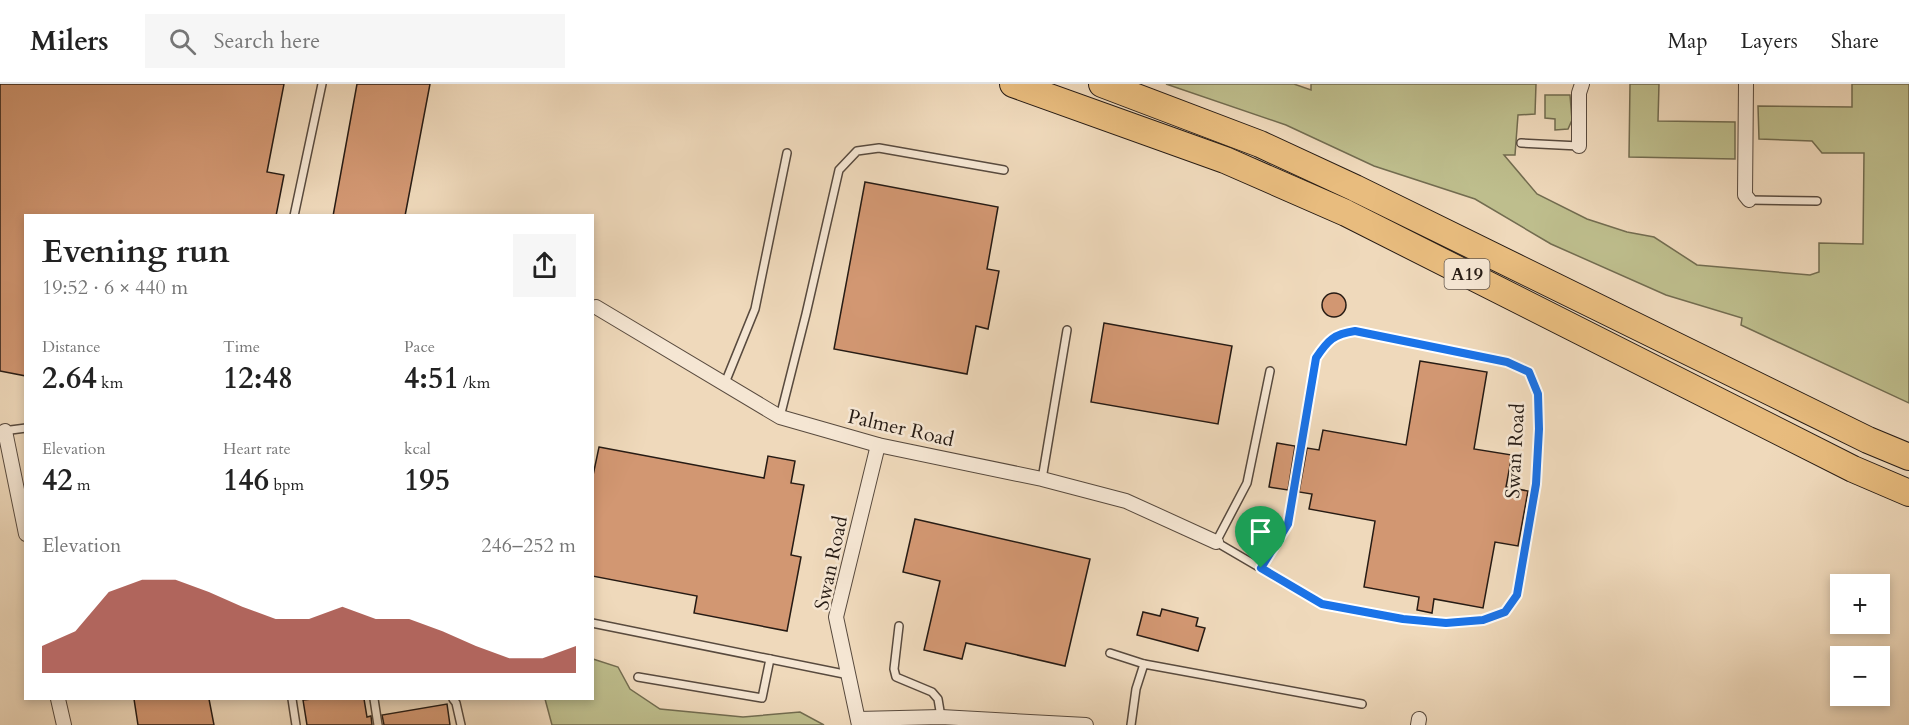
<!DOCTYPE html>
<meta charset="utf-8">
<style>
:root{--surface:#fff;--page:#f6f6f6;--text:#222;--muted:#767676;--line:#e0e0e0;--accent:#8f2418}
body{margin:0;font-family:Cardo,serif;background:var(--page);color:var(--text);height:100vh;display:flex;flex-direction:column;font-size:22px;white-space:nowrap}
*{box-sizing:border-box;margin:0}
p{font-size:20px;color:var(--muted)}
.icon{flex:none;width:33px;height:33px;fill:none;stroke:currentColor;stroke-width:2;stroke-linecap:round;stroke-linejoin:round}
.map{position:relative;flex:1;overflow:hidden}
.panel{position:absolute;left:24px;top:130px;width:570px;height:486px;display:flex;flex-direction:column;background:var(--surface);border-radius:0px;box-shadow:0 3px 9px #0003}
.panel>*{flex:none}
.buttons{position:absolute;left:1830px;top:490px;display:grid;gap:12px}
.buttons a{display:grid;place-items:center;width:60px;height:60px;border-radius:0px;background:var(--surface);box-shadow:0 3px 9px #0003;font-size:30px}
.pin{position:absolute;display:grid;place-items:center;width:51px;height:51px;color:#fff;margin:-62px -26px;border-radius:50% 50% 50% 0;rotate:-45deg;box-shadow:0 0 6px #0007}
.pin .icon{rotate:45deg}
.round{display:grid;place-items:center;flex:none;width:63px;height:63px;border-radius:0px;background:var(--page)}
.summary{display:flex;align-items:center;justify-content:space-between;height:102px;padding:0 18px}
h1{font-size:33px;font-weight:800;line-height:45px}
.metrics{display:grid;grid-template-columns:repeat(3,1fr);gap:9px;height:102px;padding:6px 18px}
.metrics div{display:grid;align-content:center}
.metrics b{font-size:30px;font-weight:800}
.metrics small{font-size:16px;font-weight:400}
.metrics p{font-size:16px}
.chart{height:168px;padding:12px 18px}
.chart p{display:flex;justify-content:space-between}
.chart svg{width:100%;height:108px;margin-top:6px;fill:var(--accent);opacity:.7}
header{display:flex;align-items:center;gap:36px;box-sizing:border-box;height:84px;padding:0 30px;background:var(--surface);border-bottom:2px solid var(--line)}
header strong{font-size:28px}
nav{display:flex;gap:33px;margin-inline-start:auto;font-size:21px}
.search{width:420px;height:54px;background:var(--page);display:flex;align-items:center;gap:15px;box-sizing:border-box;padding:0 21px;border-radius:0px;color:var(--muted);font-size:22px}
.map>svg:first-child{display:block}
</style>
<header>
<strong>Milers</strong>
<div class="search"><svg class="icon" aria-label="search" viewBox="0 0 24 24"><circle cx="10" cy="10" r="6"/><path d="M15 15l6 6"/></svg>Search here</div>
<nav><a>Map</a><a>Layers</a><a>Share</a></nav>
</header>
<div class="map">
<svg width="1909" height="641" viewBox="0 0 1909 641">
<rect width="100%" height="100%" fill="#efd9bb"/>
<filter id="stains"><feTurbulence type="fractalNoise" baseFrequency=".00333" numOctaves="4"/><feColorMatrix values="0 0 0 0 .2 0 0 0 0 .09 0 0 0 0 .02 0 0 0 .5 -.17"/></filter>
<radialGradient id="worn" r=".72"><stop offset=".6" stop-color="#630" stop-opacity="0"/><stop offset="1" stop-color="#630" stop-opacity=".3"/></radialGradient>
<!-- green -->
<g fill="#bebe8d" stroke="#726c50" stroke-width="1.5">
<polygon points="1166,0 1294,0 1311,6 1311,0 1536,0 1535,30 1518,31 1515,71 1504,71 1537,110 1587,135 1627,148 1654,153 1697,181 1810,191 1819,188 1819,159 1863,160 1864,69 1822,69 1812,57 1759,55 1758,22 1852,23 1852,0 1909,0 1909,319 1741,241 1742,234 1666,211 1551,160 1475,115 1374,82 1286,41"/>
<polygon points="1630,0 1659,0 1658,37 1735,38 1735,75 1629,73"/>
<polygon points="1545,11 1570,11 1572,36 1568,45 1555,46 1555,35 1545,34"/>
<polygon points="593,575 618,583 630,605 660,625 743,633 800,628 824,641 552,641 545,615 592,615"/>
</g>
<!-- building -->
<g fill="#d29772" stroke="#261b14" stroke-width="1.5">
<polygon points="0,0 284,0 267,88 284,91 276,132 26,132 26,292 0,287"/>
<polygon points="357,0 430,0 405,132 333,132"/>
<polygon points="865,98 998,123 987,185 999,187 988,245 976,242 967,290 834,265"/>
<circle cx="1334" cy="221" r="12"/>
<polygon points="1104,239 1232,262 1218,340 1091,318"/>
<polygon points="1420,277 1487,288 1474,365 1512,371 1506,403 1528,407 1518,462 1495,458 1483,524 1434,515 1432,529 1417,526 1419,513 1364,503 1375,437 1309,425 1312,410 1299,408 1307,364 1319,366 1323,346 1406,361"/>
<polygon points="1277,359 1295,362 1288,406 1269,403"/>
<polygon points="599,363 764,394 768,372 795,377 791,399 804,401 791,471 801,473 787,547 694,529 697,512 592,492 592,396"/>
<polygon points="915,435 1090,475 1065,582 966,559 962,575 924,566 940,497 903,488"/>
<polygon points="1162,525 1198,534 1196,542 1205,544 1198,567 1137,551 1143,528 1160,532"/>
<polygon points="134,615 209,615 214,641 138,641"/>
<polygon points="312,615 364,615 367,633 371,632 372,641 307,641 303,616"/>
<polygon points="447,620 450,641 384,641 382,631"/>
</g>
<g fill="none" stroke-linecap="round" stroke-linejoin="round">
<!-- lane casing -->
<g stroke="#584a3e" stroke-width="10">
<g id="lane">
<polyline points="1521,59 1579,62"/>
<polyline points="1749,116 1817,117"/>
<polyline points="294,132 322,0"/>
<polyline points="725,299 755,225 787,69"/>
<polyline points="780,333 806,230 839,86 857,67 879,64 1004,86"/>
<polyline points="3,347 26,344"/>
<polyline points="1042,395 1067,246"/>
<path d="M1261 484 1288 440 1316 274C1327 256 1334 250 1355 247L1507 278 1529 288 1538 310 1539 345 1536 400 1517 511 1505 528 1483 536 1446 539 1403 535 1322 520 1216 458 1247 399 1270 287"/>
<polyline points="592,539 849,591"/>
<polyline points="899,542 894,585 896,593 932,608 938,615 941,633"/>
<polyline points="1110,569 1144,580"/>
<polyline points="638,593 762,614 770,575"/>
<polyline points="292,615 296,641"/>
<polyline points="374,615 378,641"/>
<polyline points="453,615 456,619 461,641"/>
<polyline points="1131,641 1136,605 1144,580 1362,620"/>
</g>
</g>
<!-- street casing -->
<g stroke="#584a3e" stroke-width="16">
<g id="street">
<polyline points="1746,0 1745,111 1749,116"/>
<polyline points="1579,62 1579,9 1582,0"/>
<polyline points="596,223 780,333 878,361 1042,395 1126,417 1216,458"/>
<polyline points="5,347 26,450"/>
<polyline points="58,615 64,641"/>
<polyline points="858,635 941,633 1086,641"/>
<polyline points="859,641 836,533 878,361"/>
<polyline points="1418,641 1419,635"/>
</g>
</g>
<!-- highway casing -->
<g stroke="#261b14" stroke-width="28">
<g id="highway">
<polyline points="1013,0 1225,76 1346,129 1853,385 1909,409"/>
<polyline points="1102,0 1260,60 1355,104 1868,356 1909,373"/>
</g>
</g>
<!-- lane -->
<use href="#lane" stroke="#f5e6d3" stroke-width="7"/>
<!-- street -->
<use href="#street" stroke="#f5e6d3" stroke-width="14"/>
<!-- highway -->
<use href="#highway" stroke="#e8bc7e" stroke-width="26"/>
</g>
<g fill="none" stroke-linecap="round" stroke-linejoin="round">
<!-- route casing -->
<g stroke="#fff" stroke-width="12">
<path id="route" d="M1355 247 1507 278 1529 288 1538 310 1539 345 1536 400 1517 511 1505 528 1483 536 1446 539 1403 535 1322 520 1261 484 1288 440 1316 274C1328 256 1334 250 1355 247Z"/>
</g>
<!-- route -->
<use href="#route" stroke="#1a73e8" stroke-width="8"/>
</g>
<g text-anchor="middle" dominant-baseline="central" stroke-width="5" stroke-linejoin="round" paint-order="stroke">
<!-- shield labels -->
<rect fill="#f5e6d3" stroke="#64584d" stroke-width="1.5" x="1444.5" y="175" width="45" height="30" rx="4.5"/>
<g font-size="18" font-weight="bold" fill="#261b14">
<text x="1467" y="190">A19</text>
</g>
<!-- street labels -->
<g font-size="20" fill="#261b14" stroke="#f5e6d3">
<text transform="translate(901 344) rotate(13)">Palmer Road</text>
<text transform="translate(1515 367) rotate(-87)">Swan Road</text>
<text transform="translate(831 479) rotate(-78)">Swan Road</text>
</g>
</g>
<rect width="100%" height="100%" filter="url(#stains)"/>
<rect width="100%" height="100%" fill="url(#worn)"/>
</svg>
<div class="buttons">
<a>+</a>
<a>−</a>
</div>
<div class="pin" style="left:1261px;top:484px;background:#1e9e55"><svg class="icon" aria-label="arrive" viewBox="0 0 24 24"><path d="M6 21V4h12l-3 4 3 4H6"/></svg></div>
<section class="panel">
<div class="summary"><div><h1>Evening run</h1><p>19:52 · 6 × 440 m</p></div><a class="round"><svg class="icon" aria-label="share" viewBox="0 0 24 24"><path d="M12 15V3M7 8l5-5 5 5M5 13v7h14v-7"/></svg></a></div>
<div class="metrics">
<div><p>Distance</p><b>2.64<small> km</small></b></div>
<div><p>Time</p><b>12:48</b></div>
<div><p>Pace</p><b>4:51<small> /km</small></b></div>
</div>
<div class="metrics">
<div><p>Elevation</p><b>42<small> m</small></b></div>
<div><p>Heart rate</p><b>146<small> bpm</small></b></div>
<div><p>kcal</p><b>195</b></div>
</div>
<div class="chart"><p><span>Elevation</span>246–252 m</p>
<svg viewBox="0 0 160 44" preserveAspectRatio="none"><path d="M0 44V33L10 27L20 11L30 6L40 6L50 11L60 17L70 22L80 22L90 17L100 22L110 22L120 27L130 33L140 38L150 38L160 33V44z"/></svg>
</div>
</section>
</div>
